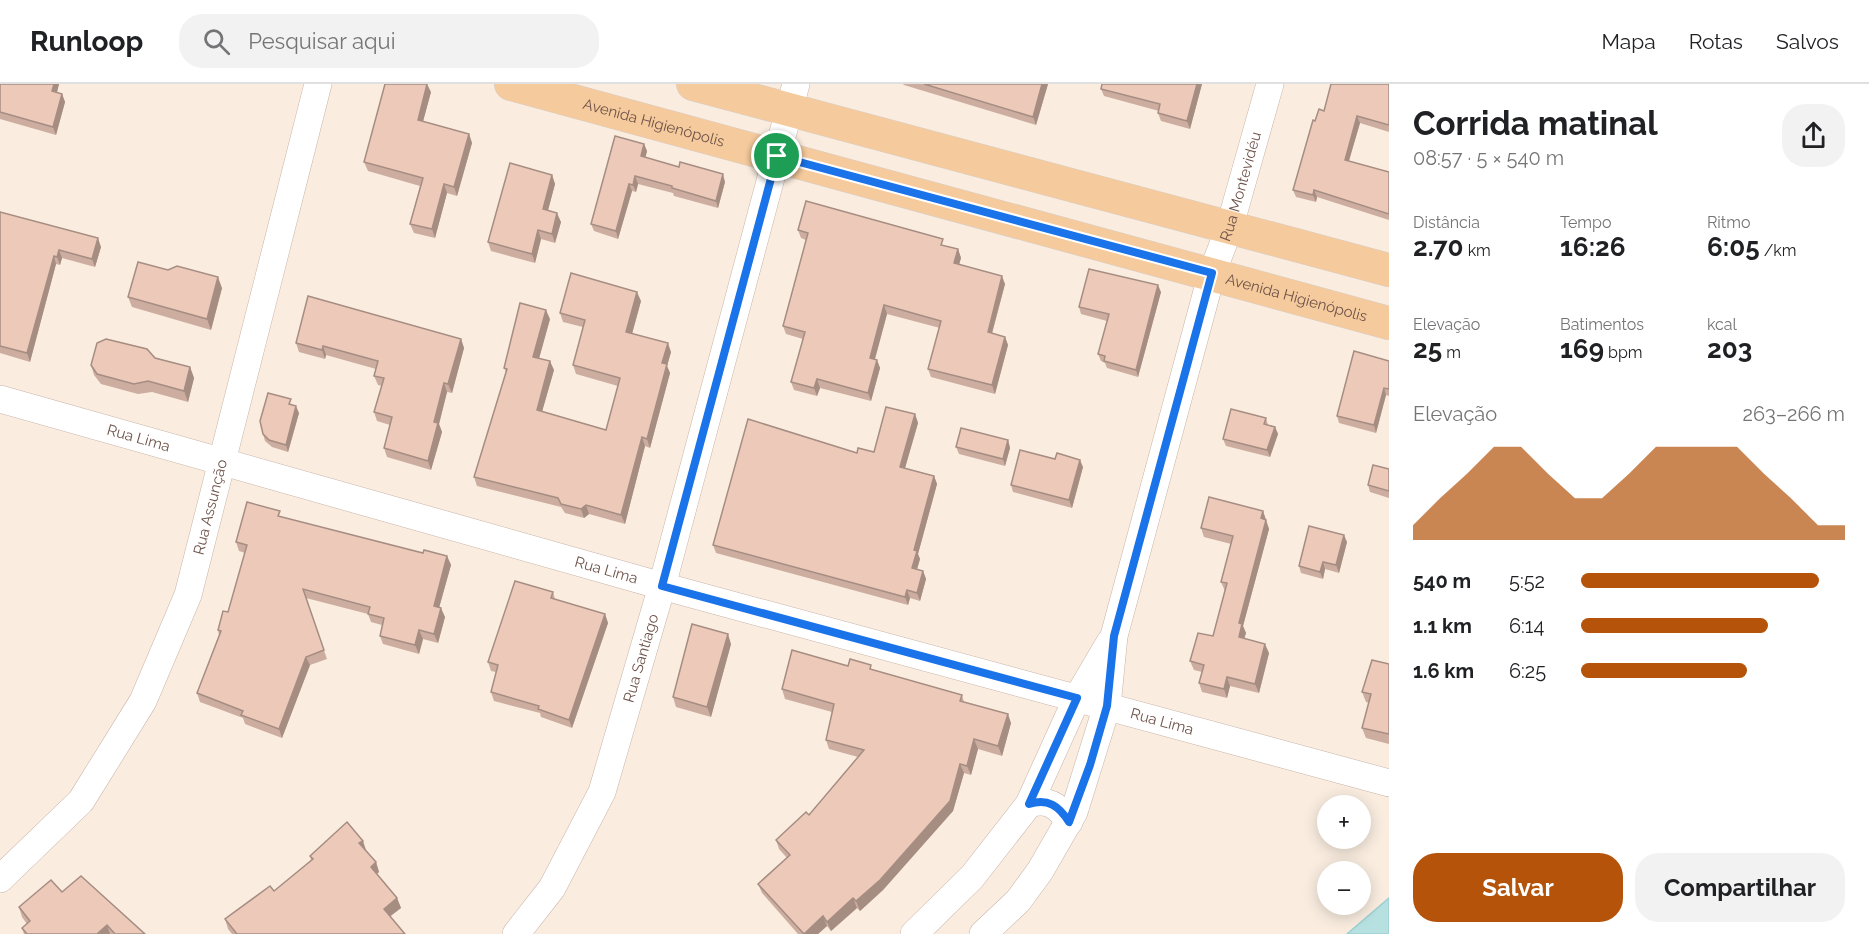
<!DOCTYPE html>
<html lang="pt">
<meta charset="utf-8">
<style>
:root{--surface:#fff;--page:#f2f2f2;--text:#202124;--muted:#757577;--line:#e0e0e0;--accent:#b45309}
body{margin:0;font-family:Raleway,sans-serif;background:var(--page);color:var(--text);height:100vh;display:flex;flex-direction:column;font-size:22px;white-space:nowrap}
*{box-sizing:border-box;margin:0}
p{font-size:20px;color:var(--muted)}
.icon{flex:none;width:33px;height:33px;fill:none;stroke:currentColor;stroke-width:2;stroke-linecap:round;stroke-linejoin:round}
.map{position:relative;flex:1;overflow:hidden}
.panel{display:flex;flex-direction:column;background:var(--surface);width:480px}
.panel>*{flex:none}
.tools{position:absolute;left:1317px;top:711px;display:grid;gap:12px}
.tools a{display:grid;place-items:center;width:54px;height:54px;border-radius:50%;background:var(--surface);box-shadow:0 3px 15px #0003;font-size:30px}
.pin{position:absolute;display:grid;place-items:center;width:51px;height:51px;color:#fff;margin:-26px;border:3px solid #fff;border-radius:50%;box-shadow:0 2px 6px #0007}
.round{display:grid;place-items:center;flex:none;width:63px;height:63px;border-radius:24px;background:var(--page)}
.headline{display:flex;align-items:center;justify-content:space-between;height:102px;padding:0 24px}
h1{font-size:33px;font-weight:700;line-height:45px}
.figures{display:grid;grid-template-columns:repeat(3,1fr);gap:9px;height:102px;padding:6px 24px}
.figures div{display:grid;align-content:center}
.figures b{font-size:26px;font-weight:700}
.figures small{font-size:16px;font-weight:400}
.figures p{font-size:16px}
.chart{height:168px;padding:12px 24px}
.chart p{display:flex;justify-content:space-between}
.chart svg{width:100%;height:108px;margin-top:6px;fill:var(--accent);opacity:.7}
.primary-button{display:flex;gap:12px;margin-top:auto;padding:12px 24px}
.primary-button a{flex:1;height:69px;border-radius:24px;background:var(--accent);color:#fff;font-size:24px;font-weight:700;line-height:69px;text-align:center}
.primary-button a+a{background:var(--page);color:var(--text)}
ul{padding:0 24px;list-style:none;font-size:20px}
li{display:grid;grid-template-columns:96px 72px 1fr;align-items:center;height:45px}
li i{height:15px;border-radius:8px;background:var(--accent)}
header{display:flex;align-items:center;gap:36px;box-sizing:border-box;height:84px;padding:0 30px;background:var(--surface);border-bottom:2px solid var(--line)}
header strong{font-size:28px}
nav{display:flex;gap:33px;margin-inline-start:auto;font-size:21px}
.search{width:420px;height:54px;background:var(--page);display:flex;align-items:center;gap:15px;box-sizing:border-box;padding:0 21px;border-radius:24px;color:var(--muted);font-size:22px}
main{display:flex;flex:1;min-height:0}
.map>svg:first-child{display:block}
</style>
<header>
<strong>Runloop</strong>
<div class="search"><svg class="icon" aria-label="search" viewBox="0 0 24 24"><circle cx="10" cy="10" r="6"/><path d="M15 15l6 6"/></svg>Pesquisar aqui</div>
<nav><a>Mapa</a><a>Rotas</a><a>Salvos</a></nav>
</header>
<main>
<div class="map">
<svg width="1389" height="850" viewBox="0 0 1389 850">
<rect width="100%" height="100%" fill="#faede0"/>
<!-- water -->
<polygon fill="#b7e0e1" stroke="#9ed0d2" stroke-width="1.5" points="1389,814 1389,850 1347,850"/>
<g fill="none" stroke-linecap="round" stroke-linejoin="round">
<!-- minor casing -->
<g stroke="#c9b4a9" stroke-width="28">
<g id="minor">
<path id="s1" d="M0 315 662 502 1389 699"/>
<path d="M1029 720C1048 714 1059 722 1069 738"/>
<path id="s2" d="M0 795 81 717 143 617 188 511 318 0"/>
<path id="s3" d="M516 850 552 804 602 708 662 502 796 0"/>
<polyline points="914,850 972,793 1029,720 1077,614 1110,558"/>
<path id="s4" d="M983 850 1018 817 1040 787 1074 728 1107 622 1114 552 1212 189 1229 145 1270 0"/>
</g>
</g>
<!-- major casing -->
<g stroke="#d7cfcc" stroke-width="34">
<g id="major">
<path id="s5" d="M511 0 1389 239"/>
<polyline points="693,0 1389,186"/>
</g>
</g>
<!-- minor -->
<use href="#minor" stroke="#fff" stroke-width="27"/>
<!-- major -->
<use href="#major" stroke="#f5ca9c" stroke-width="33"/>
</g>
<!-- wall -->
<g fill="#ccada0">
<polygon points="0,0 59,0 57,9 62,10 65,18 56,51 0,35"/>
<polygon points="903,0 1048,0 1036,41 904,1"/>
<polygon points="1102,0 1202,0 1190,45 1161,37 1158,29 1159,27 1104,12 1101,5"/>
<polygon points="1389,0 1389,48 1360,39 1349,77 1389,88 1389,136 1317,113 1316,118 1296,113 1293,106 1315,37 1324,27"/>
<polygon points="431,8 423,37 469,50 472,59 457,112 447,109 435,154 414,149 410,140 420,102 368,87 364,78"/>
<polygon points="644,60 647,67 645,74 725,98 718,124 674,112 673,109 638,100 636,108 632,107 618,155 594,147 591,140"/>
<polygon points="552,91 555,100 548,126 561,138 555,159 541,155 535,179 491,167 488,158"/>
<polygon points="0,128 101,163 95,183 62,174 60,181 56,180 30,278 0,269"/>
<polygon points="798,146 946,162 958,165 961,174 959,181 1005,200 992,250 1005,253 1008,261 995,310 931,293 928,285 940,244 887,230 875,275 877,276 880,284 871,317 820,304 817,312 794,306 791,298 803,255 786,250 783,242 806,156 801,154"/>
<polygon points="168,186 222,204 211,246 132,223 128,213"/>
<polygon points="1161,208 1138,293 1107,284 1105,279 1101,277 1098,270 1107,237 1081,230 1079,223"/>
<polygon points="641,217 632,250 671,268 667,282 670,289 650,364 645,362 625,440 589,430 584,434 565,429 561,423 477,402 474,393 506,288 504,284 550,235 539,274 554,286 542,327 606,346 618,302 576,290 573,281 583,243 563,238 560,229"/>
<polygon points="461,255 464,264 452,309 447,308 439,340 442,348 431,386 387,373 384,364 390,341 377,337 374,328 382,302 378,301 374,292 376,285 326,271 325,275 299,268 296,259"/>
<polygon points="155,274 190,283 194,294 188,318 152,308 138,310 101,300 94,291 91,281"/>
<polygon points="1389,277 1389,312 1386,311 1376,349 1339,339 1337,332"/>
<polygon points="293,321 299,329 288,368 272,363 265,357 263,350"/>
<polygon points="915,330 918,339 905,384 934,392 937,400 918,470 920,475 917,485 923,487 926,495 920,517 910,514 908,521 716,469 713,461 857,369 874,368"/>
<polygon points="1266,334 1268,341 1275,343 1278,350 1270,373 1226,362 1223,355"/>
<polygon points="1008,356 1010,364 1005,382 959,370 956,363"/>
<polygon points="1083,383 1072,424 1013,408 1011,401"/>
<polygon points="1389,385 1389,414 1370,408 1368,401"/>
<polygon points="1263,427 1269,445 1243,542 1246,549 1244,555 1269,569 1259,609 1230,602 1227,614 1202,608 1199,599 1202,588 1194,586 1190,577 1213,552 1225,507 1221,498 1231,460 1204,453 1201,444"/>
<polygon points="282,433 423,469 447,472 451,481 439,524 445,533 438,559 423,555 419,570 383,560 380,552 382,541 371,538 368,530 306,514 327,575 310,581 282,654 245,640 243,634 200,618 197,609 219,551 218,546 228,528 245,469 239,467 236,458"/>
<polygon points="1347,458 1339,489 1325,485 1323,495 1301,489 1299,482"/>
<polygon points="553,508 555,515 605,530 608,539 572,644 541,633 540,629 494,617 491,608 496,588 491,587 488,578"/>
<polygon points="731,560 711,633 676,623 673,613"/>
<polygon points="1389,580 1389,660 1366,654 1362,644 1369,619 1366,618 1362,608"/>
<polygon points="873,586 962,611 964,618 1011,639 1002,672 978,665 971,691 964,689 953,727 883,806 860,827 857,824 831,847 827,842 818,850 798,850 762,809 758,800 787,774 779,765 776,756 809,731 858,673 829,665 826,656 832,628 785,615 782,605"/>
<polygon points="366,766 376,778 379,788 377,790 397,814 401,824 390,832 405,850 232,850 228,845 225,835 274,807 311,776 310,772"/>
<polygon points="62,808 145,850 24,850 22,844 27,840 22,833 19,823"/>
</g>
<!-- shaded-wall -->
<g fill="#a68d82">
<polygon points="54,0 59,0 55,15 52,7"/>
<polygon points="427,0 431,8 421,45 418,36"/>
<polygon points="1042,0 1048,0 1036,41 1033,33"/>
<polygon points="1197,0 1202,0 1190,45 1187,37"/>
<polygon points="62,10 65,18 56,51 53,43"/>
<polygon points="1357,32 1360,39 1347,83 1345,76"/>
<polygon points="469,50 472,59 457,112 454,103"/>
<polygon points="644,60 647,67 644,80 641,72"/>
<polygon points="723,90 725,98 718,124 716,117"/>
<polygon points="552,91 555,100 546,134 543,125"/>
<polygon points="635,92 638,100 636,108 633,101"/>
<polygon points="444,100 447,109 435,154 432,145"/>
<polygon points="629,100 632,107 618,155 616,147"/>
<polygon points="1314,106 1317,113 1316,118 1313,111"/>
<polygon points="557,129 561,138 555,159 552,150"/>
<polygon points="538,146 541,155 535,179 532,170"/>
<polygon points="98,154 101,163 95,183 92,175"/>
<polygon points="958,165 961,174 957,187 954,179"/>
<polygon points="59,166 62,174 60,181 57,173"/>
<polygon points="54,172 56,180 30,278 27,269"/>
<polygon points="1002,192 1005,200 990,256 988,248"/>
<polygon points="218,193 222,204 211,246 207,235"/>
<polygon points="1158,201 1161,208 1138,293 1136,286"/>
<polygon points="637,208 641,217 630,257 626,248"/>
<polygon points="884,221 887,230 873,282 870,274"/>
<polygon points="546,226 550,235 537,282 533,273"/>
<polygon points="1005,253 1008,261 995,310 992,301"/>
<polygon points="461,255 464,264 452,309 448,300"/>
<polygon points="668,259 671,268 667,282 670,289 650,364 647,355 662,279"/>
<polygon points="323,262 326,271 325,275 322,266"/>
<polygon points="877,276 880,284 871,317 868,309"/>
<polygon points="550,277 554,286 540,335 537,326"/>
<polygon points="190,283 194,294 188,318 184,307"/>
<polygon points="817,295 820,304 817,312 814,304"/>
<polygon points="444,299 447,308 439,340 442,348 431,386 428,377 434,338"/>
<polygon points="1384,304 1386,311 1376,349 1374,341"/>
<polygon points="296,322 299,329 288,368 286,361"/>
<polygon points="915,330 918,339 903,391 900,383"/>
<polygon points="1275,343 1278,350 1270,373 1267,366"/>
<polygon points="642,353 645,362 625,440 621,431"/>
<polygon points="1008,356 1010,364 1005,382 1003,375"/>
<polygon points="1080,376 1083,383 1072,424 1069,416"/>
<polygon points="934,392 937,400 918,470 920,475 915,492 912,484 914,466"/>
<polygon points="586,421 589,430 584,434 581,425"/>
<polygon points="1263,427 1269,445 1243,542 1246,549 1242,562 1239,553 1239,539"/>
<polygon points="1344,451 1347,458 1339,489 1336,481"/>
<polygon points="447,472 451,481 437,531 434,522"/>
<polygon points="1323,478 1325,485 1323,495 1320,488"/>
<polygon points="923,487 926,495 920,517 917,509"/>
<polygon points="907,506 910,514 908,521 905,513"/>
<polygon points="441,524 445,533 438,559 434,550"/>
<polygon points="605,530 608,539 572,644 569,636"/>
<polygon points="419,546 423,555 419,570 415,561"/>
<polygon points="728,550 731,560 711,633 707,623"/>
<polygon points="1265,560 1269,569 1259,609 1255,600"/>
<polygon points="306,573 310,581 282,654 279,645"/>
<polygon points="1227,593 1230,602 1227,614 1224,605"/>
<polygon points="1008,630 1011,639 1002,672 998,662"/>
<polygon points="974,655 978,665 971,691 967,682"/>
<polygon points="960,680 964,689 953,727 883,806 860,827 856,817"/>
<polygon points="363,757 366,766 363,769 359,759"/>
<polygon points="376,778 379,788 374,792 371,783"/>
<polygon points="397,814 401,824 388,834 384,825"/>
<polygon points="853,814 857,824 831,847 827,838"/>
<polygon points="823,832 827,842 818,850 804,850"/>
<polygon points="107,841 110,850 97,850"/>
</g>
<!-- building -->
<g fill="#edc9ba" stroke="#a68d82" stroke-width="1.5">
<polygon points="0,0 54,0 52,7 62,10 53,43 0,28"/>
<polygon points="385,0 427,0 418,36 469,50 454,103 444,100 432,145 410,140 423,94 364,78"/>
<polygon points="924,0 1042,0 1033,33"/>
<polygon points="1102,0 1197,0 1187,37 1158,29 1160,20 1101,5"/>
<polygon points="1331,0 1389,0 1389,41 1357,32 1345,76 1389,88 1389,130 1314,106 1313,111 1293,106 1313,36 1315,37 1319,25 1324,27"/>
<polygon points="615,52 644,60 641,72 679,83 680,78 723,90 716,117 672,104 672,102 635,92 633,101 629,100 616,147 591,140"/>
<polygon points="510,79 552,91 543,125 557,129 552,150 538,146 532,170 488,158"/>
<polygon points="806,117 943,155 941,161 958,165 954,179 1002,192 988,248 1005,253 992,301 928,285 941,237 884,221 870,274 877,276 868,309 817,295 814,304 791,298 805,248 783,242 808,149 798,146"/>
<polygon points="0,128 98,154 92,175 59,166 57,173 54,172 27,269 0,262"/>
<polygon points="138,178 168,186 177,182 218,193 207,235 128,213"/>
<polygon points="1089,185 1158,201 1136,286 1104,277 1105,272 1098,270 1109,230 1079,223"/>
<polygon points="571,189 637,208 626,248 668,259 662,279 667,280 647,355 642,353 621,431 586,421 581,425 561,420 558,414 474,393 507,285 504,284 520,219 546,226 533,273 550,277 537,326 606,346 620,294 573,281 585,236 560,229"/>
<polygon points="308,212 461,255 448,300 444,299 434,338 438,339 428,377 384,364 392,333 374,328 384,294 374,292 378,277 323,262 322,266 296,259"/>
<polygon points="106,255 147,265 155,274 190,283 184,307 148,297 134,300 97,290 91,281 97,259"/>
<polygon points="1354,267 1389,277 1389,305 1384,304 1374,341 1337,332"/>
<polygon points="268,309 291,315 289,320 296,322 286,361 269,356 263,350 260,337"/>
<polygon points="886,323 915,330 900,383 934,392 914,466 917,467 912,484 923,487 917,509 907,506 905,513 713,461 748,335 857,369 858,364 874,368"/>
<polygon points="1231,325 1266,334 1264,340 1275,343 1267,366 1223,355"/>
<polygon points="961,344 1008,356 1003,375 956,363"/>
<polygon points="1020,366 1055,375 1057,369 1080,376 1069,416 1011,401"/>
<polygon points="1373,381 1389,385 1389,407 1368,401"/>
<polygon points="1209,413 1263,427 1261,434 1266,436 1239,539 1242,540 1239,553 1265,560 1255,600 1227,593 1224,605 1199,599 1204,581 1190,577 1198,549 1213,552 1227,499 1221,498 1233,452 1201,444"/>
<polygon points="247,418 280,427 278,432 423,469 424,466 447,472 434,522 441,524 434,550 419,546 415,561 380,552 384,534 368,530 370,523 303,505 324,566 306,573 279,645 241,631 243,627 197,609 221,547 218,546 223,527 228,528 247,461 236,458"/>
<polygon points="1309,442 1344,451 1336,481 1323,478 1320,488 1299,482"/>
<polygon points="515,497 553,508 551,514 605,530 569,636 538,625 539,622 491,608 498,581 488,578"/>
<polygon points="692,540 728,550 707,623 673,613"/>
<polygon points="792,566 848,582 850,575 871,581 870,585 962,611 960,617 1008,630 998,662 974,655 967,682 960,680 950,717 880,796 856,817 853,814 827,838 823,832 804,850 758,800 790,771 776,756 806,728 809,731 864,666 826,656 834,620 782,605"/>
<polygon points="1372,576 1389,580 1389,650 1362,644 1371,610 1362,608"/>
<polygon points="347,738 363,757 359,759 376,778 371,783 397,814 384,825 405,850 237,850 225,835 270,802 274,807 313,775 310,772"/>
<polygon points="81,792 145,850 115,850 107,841 97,850 27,850 22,844 30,837 19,823 51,796 62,808"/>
</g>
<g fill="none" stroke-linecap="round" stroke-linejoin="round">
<!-- route casing -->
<g stroke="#fff" stroke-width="12">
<path id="route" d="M777 72 1212 189 1114 552 1107 622 1090 681 1069 738C1059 722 1048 714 1029 720L1077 614 662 502Z"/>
</g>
<!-- route -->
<use href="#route" stroke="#1a73e8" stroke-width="8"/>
</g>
<g text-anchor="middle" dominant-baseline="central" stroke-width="5" stroke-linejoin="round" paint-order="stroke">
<!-- street labels -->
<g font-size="15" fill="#6f534a" stroke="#fef2e6">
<text stroke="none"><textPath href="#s5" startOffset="148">Avenida Higienópolis</textPath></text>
<text stroke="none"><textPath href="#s4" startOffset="802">Rua Montevidéu</textPath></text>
<text stroke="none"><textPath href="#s5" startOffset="814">Avenida Higienópolis</textPath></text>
<text stroke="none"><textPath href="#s1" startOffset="144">Rua Lima</textPath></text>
<text stroke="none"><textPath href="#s2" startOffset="436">Rua Assunção</textPath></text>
<text stroke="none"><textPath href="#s1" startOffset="630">Rua Lima</textPath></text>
<text stroke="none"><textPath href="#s3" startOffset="306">Rua Santiago</textPath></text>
<text stroke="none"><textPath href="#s1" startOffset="1206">Rua Lima</textPath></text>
</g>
</g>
</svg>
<div class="tools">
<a>+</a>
<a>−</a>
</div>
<div class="pin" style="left:777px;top:72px;background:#1e9e55"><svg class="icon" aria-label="arrive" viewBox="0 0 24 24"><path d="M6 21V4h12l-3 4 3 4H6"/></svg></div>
</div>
<section class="panel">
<div class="headline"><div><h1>Corrida matinal</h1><p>08:57 · 5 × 540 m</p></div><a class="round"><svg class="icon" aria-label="share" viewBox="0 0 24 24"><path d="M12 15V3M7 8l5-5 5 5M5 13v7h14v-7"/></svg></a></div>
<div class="figures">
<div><p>Distância</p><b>2.70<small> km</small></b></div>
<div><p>Tempo</p><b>16:26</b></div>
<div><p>Ritmo</p><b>6:05<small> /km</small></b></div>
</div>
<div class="figures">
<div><p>Elevação</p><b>25<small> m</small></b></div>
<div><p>Batimentos</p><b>169<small> bpm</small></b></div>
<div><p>kcal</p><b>203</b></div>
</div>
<div class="chart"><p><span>Elevação</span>263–266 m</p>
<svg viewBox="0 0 160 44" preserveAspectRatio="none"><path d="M0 44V38L10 27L20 17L30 6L40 6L50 17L60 27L70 27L80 17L90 6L100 6L110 6L120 6L130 17L140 27L150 38L160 38V44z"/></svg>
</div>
<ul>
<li><b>540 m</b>5:52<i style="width:90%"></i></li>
<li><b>1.1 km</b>6:14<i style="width:71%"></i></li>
<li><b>1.6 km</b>6:25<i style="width:63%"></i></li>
</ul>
<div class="primary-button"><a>Salvar</a><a>Compartilhar</a></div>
</section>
</main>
